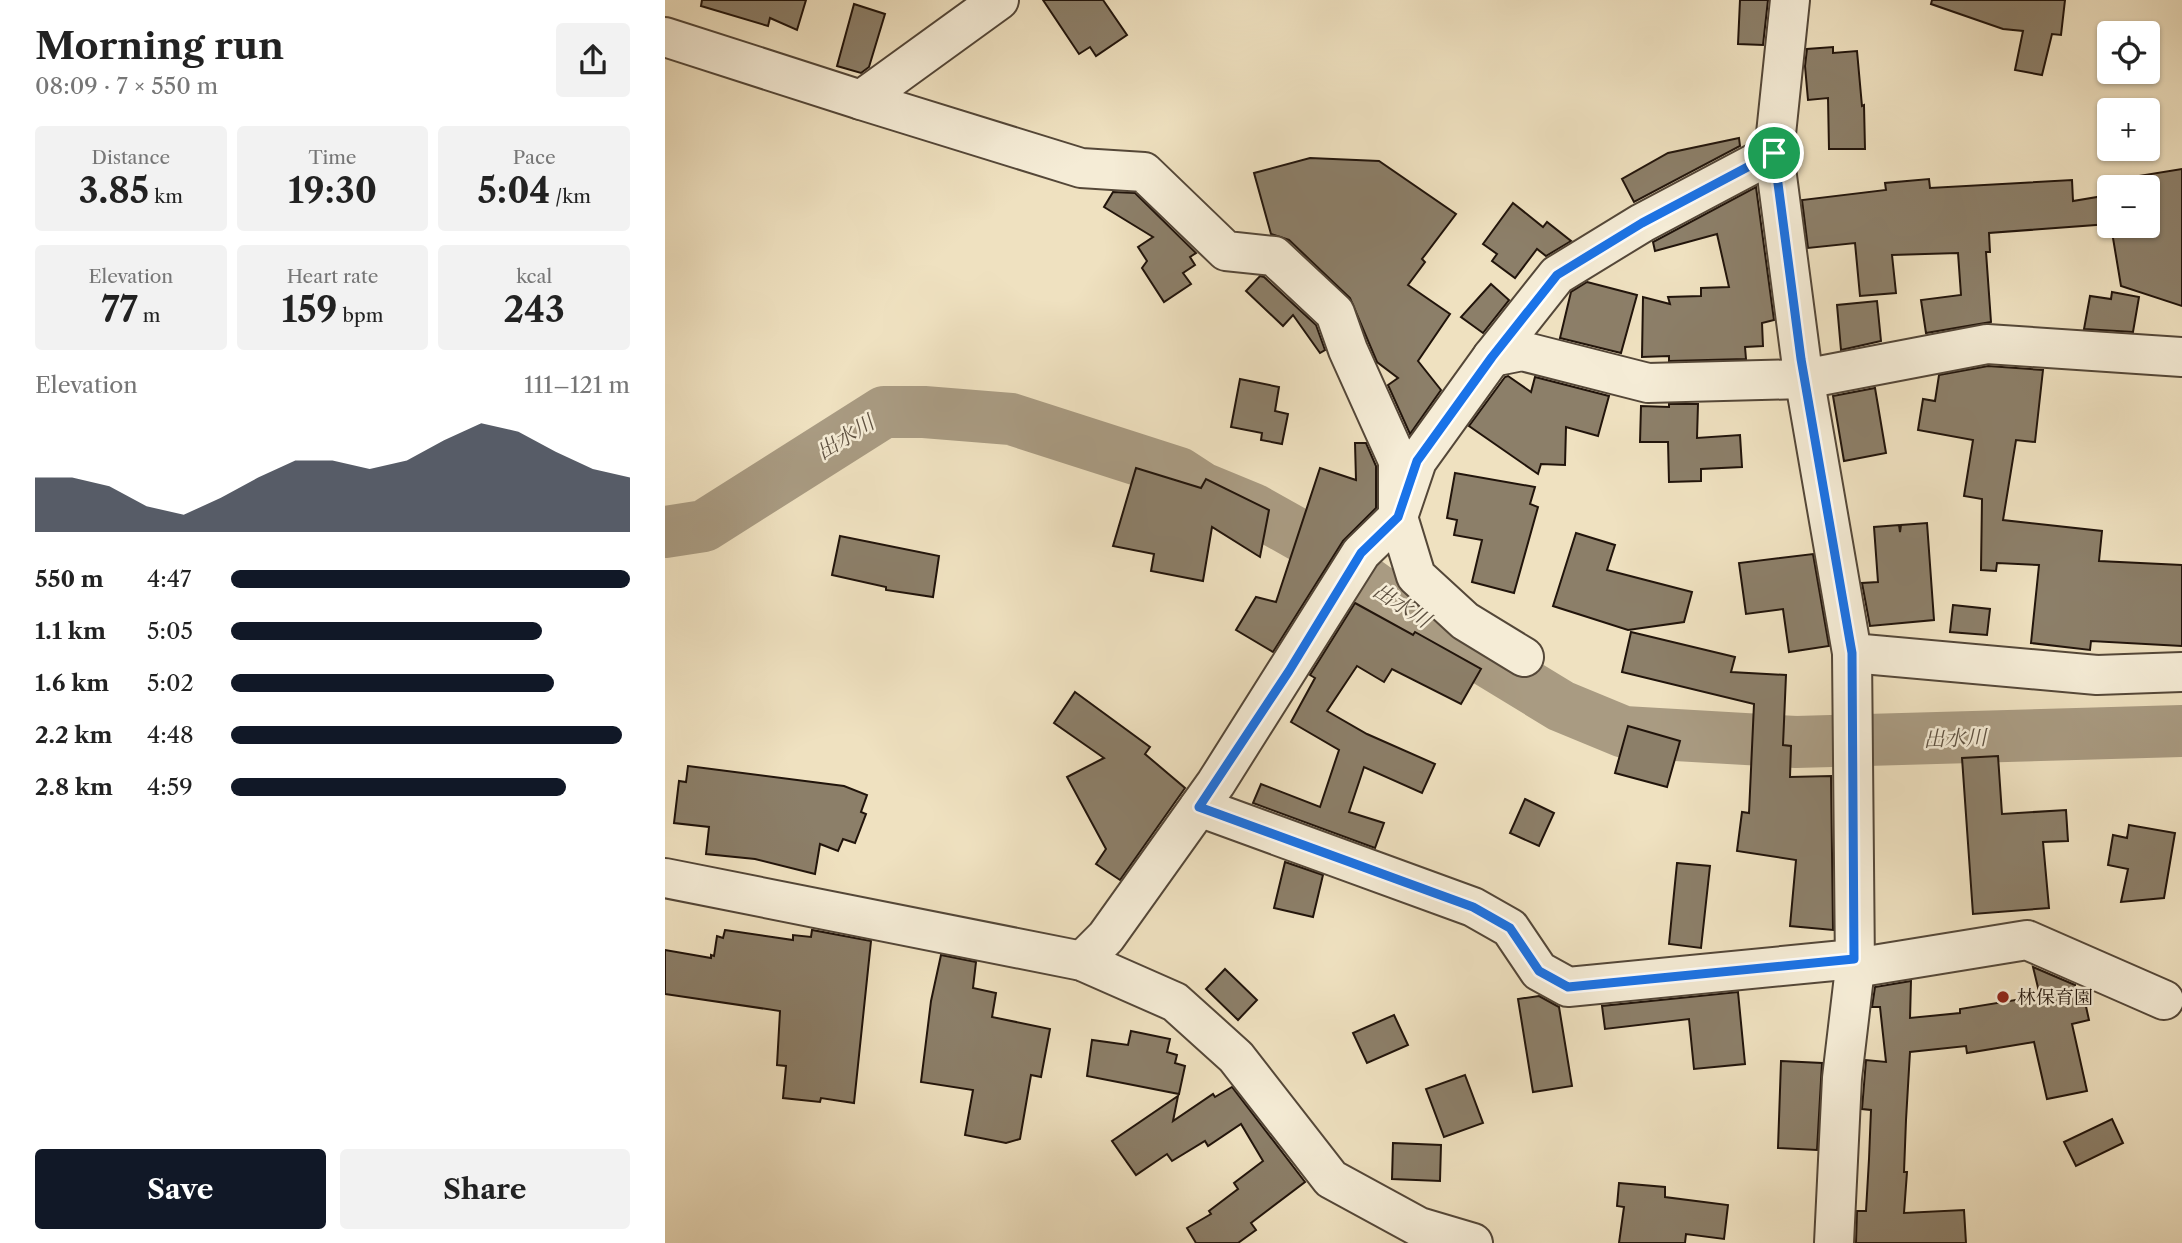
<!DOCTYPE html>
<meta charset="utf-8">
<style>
:root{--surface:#fff;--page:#f2f2f2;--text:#222;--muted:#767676;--accent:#111827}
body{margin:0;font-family:"Libre Caslon Text","Noto Serif JP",serif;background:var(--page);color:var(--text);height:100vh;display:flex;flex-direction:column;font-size:26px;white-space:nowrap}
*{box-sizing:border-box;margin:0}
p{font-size:23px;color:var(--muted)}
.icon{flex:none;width:38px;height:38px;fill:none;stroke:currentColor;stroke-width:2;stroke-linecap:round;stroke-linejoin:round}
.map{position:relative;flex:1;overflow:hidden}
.drawer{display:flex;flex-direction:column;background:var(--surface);width:665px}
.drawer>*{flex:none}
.controls{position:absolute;left:1432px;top:21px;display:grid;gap:14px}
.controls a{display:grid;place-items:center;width:63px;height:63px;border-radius:7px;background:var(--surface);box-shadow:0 2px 5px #0004;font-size:35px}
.pin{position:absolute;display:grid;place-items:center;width:60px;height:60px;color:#fff;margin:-30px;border:4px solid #fff;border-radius:50%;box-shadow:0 2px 7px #0007}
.round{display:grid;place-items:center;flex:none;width:74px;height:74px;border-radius:7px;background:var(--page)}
.headline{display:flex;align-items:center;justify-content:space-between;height:119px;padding:0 35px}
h1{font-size:38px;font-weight:800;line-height:52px}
.metrics{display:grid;grid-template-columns:repeat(3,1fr);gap:10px;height:119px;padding:7px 35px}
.metrics div{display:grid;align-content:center;border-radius:7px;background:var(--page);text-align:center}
.metrics b{font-size:35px;font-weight:800}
.metrics small{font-size:19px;font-weight:400}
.metrics p{font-size:19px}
.chart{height:196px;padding:14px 35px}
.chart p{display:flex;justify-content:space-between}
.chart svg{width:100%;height:126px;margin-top:7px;fill:var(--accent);opacity:.7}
.primary-button{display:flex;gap:14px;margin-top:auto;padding:14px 35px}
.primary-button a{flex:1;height:80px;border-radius:7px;background:var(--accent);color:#fff;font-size:28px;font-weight:800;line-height:80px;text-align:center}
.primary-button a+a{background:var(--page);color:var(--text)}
ul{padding:0 35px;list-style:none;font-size:23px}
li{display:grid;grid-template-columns:112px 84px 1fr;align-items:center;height:52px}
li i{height:18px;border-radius:9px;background:var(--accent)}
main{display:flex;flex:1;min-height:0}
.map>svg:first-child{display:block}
</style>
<main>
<section class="drawer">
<div class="headline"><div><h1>Morning run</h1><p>08:09 · 7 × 550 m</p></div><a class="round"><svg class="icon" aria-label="share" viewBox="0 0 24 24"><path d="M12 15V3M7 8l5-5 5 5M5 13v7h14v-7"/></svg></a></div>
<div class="metrics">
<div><p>Distance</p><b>3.85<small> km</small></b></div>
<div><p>Time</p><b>19:30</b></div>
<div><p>Pace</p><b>5:04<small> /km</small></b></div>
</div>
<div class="metrics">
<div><p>Elevation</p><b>77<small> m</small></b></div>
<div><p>Heart rate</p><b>159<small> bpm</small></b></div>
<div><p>kcal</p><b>243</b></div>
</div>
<div class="chart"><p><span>Elevation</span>111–121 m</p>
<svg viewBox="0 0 160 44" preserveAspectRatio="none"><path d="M0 44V25L10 25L20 28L30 35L40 38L50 32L60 25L70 19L80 19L90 22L100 19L110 12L120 6L130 9L140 16L150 22L160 25V44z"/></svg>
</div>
<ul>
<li><b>550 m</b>4:47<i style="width:100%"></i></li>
<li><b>1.1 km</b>5:05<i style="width:78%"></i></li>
<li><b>1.6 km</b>5:02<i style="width:81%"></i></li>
<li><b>2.2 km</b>4:48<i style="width:98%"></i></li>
<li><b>2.8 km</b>4:59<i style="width:84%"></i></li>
</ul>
<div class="primary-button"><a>Save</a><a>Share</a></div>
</section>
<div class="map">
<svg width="1517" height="1243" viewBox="0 0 1517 1243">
<rect width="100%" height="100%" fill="#efe1c0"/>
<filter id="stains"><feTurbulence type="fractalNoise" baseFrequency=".00286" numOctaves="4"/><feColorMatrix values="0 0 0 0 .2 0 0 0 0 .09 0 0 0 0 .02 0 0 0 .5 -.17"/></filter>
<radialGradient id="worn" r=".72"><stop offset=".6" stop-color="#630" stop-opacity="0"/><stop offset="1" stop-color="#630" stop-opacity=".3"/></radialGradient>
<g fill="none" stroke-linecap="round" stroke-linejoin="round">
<!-- river -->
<polyline stroke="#a99b82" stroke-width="52" points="0,532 39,526 219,412 259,412 346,419 514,473 537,488 588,509 638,537 750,617 896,706 959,732 1131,742 1517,731"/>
</g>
<!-- building -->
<g fill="#8c7f69" stroke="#21140b" stroke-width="2">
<polygon points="37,0 141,0 132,30 105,18 103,26 36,6"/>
<polygon points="378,0 438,0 462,35 431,56 425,47 414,54"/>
<polygon points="1075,0 1103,0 1098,45 1073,44"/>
<polygon points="1267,0 1400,0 1396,35 1387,34 1377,75 1350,70 1358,31 1338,29 1266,4"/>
<polygon points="189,4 220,14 204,67 196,73 172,66"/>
<polygon points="1168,47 1168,53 1192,51 1197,106 1199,105 1200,149 1164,149 1163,98 1143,100 1140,66 1142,49"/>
<polygon points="1074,138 1075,146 969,202 957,179 1003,153"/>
<polygon points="645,158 714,161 791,214 757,259 760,262 743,285 785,314 753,361 776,390 745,434 723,385 733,378 712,362 685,298 624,240 606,234 589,173"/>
<polygon points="1517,169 1517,306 1456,286 1446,226 1482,226 1482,187 1456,187 1455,179"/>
<polygon points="1264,179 1265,188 1407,180 1408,201 1444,195 1444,224 1324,233 1325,252 1321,252 1326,322 1261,333 1256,300 1296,295 1293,253 1227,255 1231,293 1195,296 1190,243 1143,248 1137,200 1221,190 1220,183"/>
<polygon points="1091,187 1109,320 1097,323 1098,346 1080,347 1081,359 1004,361 1004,356 977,357 978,297 1005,304 1003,297 1036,296 1036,288 1064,287 1052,234 990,251 988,242"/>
<polygon points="448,192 470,193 531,253 525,257 530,265 518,273 526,284 499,302 477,268 482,261 473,247 488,237 439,207"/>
<polygon points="848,203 878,227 882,222 906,241 881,256 872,249 850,278 827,261 832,254 818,244"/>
<polygon points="595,276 599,277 651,325 660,350 655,353 628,315 618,326 581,291"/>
<polygon points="922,282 972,295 956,353 895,338 906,292"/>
<polygon points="826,284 844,300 818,333 796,317"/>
<polygon points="1447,292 1474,297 1468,332 1419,329 1425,296 1446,299"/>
<polygon points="1212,301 1216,341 1176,350 1172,305"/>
<polygon points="1323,366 1378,370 1370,442 1351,440 1338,520 1437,531 1434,561 1517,565 1517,646 1426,641 1425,650 1366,643 1374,565 1332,563 1331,571 1316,570 1317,499 1299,496 1308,440 1253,430 1258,399 1270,401 1274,375"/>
<polygon points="843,376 866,392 870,377 944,396 933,436 901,427 900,465 876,464 873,474 804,426 840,377"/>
<polygon points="575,379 614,387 610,411 623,414 617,444 596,440 597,433 566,427"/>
<polygon points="1210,388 1221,453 1179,461 1168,396"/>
<polygon points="1004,404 1033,404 1032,438 1075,435 1077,467 1036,469 1036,481 1004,482 1003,442 975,442 976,406 1004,407"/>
<polygon points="690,443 701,443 711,466 711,508 678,541 608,652 571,630 591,597 611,602 655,468 691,480"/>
<polygon points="471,468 536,488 541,479 604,510 595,557 547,527 538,581 486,571 489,554 448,546"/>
<polygon points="790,473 870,487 865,504 873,507 849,593 807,582 817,540 789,535 792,520 782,518"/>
<polygon points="1262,523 1269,620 1205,626 1197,583 1213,582 1209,527 1234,525 1235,532 1236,525"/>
<polygon points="911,533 950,545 942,570 1027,592 1019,622 963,630 888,606"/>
<polygon points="175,536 274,556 268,597 221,590 221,587 167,575"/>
<polygon points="1148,554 1164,646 1124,652 1118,609 1081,614 1074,563"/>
<polygon points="690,603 748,635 750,632 816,669 796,704 727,669 719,682 692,666 662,711 702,734 770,764 757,793 699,767 684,812 719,823 710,848 588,803 596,784 655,807 674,750 626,722 650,678 645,675"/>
<polygon points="1288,605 1325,609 1322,635 1285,632"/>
<polygon points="966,632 1070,657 1066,672 1121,675 1118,745 1126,746 1125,777 1166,776 1168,930 1125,926 1131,860 1072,851 1077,812 1084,813 1089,704 957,672"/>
<polygon points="410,692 485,747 480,754 520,788 455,880 431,864 441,849 402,777 439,758 389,723"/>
<polygon points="963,726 1015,741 1002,787 950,773"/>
<polygon points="1333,756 1337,814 1401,810 1403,841 1378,842 1384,908 1308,914 1297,758"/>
<polygon points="23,766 179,786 202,795 196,812 201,814 190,843 178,839 173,851 155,844 150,874 90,859 41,854 44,827 9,823 14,781 21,782"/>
<polygon points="860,799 889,813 874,846 845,833"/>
<polygon points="1464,825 1510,833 1499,898 1456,902 1463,869 1443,865 1448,835 1462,838"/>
<polygon points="620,862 658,875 648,917 609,908"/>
<polygon points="1012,863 1045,866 1036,948 1004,944"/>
<polygon points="60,930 128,940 128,935 146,937 147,930 206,941 189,1103 156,1098 155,1102 118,1098 121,1066 112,1065 115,1011 0,994 0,950 46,958 46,955 49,956 52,936 58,938"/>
<polygon points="276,955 311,962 308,988 331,993 327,1017 385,1029 376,1077 366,1075 355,1139 341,1143 300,1135 308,1090 256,1082 266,1001"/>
<polygon points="1368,967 1410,985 1410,992 1418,993 1424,1020 1407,1024 1422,1091 1382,1099 1369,1042 1302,1053 1301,1046 1245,1052 1241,1120 1239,1172 1242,1172 1239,1213 1299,1210 1301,1243 1191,1243 1192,1211 1201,1211 1204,1159 1206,1110 1197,1109 1201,1060 1221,1062 1215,1007 1207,1007 1210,987 1246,981 1245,1018 1295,1013 1295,1009 1375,996"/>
<polygon points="560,969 592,1000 573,1020 541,989"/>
<polygon points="1073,992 1080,1064 1029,1069 1024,1019 940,1029 937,1006"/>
<polygon points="874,996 894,1007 907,1086 868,1092 853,999"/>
<polygon points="729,1015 743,1045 702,1063 688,1033"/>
<polygon points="466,1031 505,1039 502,1052 512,1055 510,1063 520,1066 514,1094 422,1076 427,1040 463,1045"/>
<polygon points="1116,1061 1157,1063 1152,1150 1113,1148"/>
<polygon points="800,1075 818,1123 779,1137 761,1089"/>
<polygon points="567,1087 640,1182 586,1223 591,1230 573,1243 531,1243 522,1228 546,1214 544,1211 573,1189 569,1183 598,1161 576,1124 543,1146 540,1141 507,1161 502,1154 471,1175 447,1141 513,1096 508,1121 548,1094 550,1097"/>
<polygon points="1447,1119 1458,1143 1411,1166 1399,1142"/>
<polygon points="728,1143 776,1145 775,1181 727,1179"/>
<polygon points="954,1183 1000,1187 1000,1197 1063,1205 1059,1239 1021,1234 1020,1243 954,1243 959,1207 952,1206"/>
</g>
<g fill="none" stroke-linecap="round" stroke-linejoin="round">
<!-- minor casing -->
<g stroke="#544738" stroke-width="42">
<g id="minor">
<polyline points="1125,0 1109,153 1136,359 1187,653 1190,968 1177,1078 1169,1243"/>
<polyline points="0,37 196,100 334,0"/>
<polyline points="196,100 416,168 479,172 561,251 609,256 670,313 683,350 733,461 733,517 696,553 551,783 441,937 417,961"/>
<polyline points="827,357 857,351 983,383 1139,379 1322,344 1517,357"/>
<polyline points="1187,653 1432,675 1517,672"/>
<polyline points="859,657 800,621 751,576 733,517 752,461 827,357 892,275 977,223 1109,153"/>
<polyline points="534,807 808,907 845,928 874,971 903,987 1189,959"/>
<polyline points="0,878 417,961 510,1002 571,1057 666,1179 754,1227 808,1243"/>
<polyline points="1190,968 1362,940 1499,1000"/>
</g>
</g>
<!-- minor -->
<use href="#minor" stroke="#f5ecd6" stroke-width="38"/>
</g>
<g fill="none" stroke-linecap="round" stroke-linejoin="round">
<!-- route casing -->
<g stroke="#fff" stroke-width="14">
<polygon id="route" points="1109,153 1136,359 1187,653 1189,959 903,987 874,971 845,928 808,907 534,807 624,671 696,553 733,517 752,461 827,357 892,275 977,223"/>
</g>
<!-- route -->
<use href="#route" stroke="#1a73e8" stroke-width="9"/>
</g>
<!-- markers -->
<circle fill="#8f2418" stroke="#f5ecd6" stroke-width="2.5" cx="1338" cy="997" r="7"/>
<g text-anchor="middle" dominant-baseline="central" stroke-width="5" stroke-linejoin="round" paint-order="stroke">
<!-- poi labels -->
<g font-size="19" fill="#21140b" stroke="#f5ecd6" text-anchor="start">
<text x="1352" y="997">林保育園</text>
</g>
<!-- water labels -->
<g font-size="21" font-style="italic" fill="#5e5141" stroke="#f5ecd6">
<text transform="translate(180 437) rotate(-32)">出水川</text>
<text transform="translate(737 605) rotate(33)">出水川</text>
<text transform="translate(1290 738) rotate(-2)">出水川</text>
</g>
</g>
<rect width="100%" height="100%" filter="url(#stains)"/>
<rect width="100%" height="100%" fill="url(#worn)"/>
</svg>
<div class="controls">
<a><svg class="icon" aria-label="locate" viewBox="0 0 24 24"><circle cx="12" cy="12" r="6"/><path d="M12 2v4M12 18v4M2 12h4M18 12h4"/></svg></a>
<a>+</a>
<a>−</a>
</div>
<div class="pin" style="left:1109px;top:153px;background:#1e9e55"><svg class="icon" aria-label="arrive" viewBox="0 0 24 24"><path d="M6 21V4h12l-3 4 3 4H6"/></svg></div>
</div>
</main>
